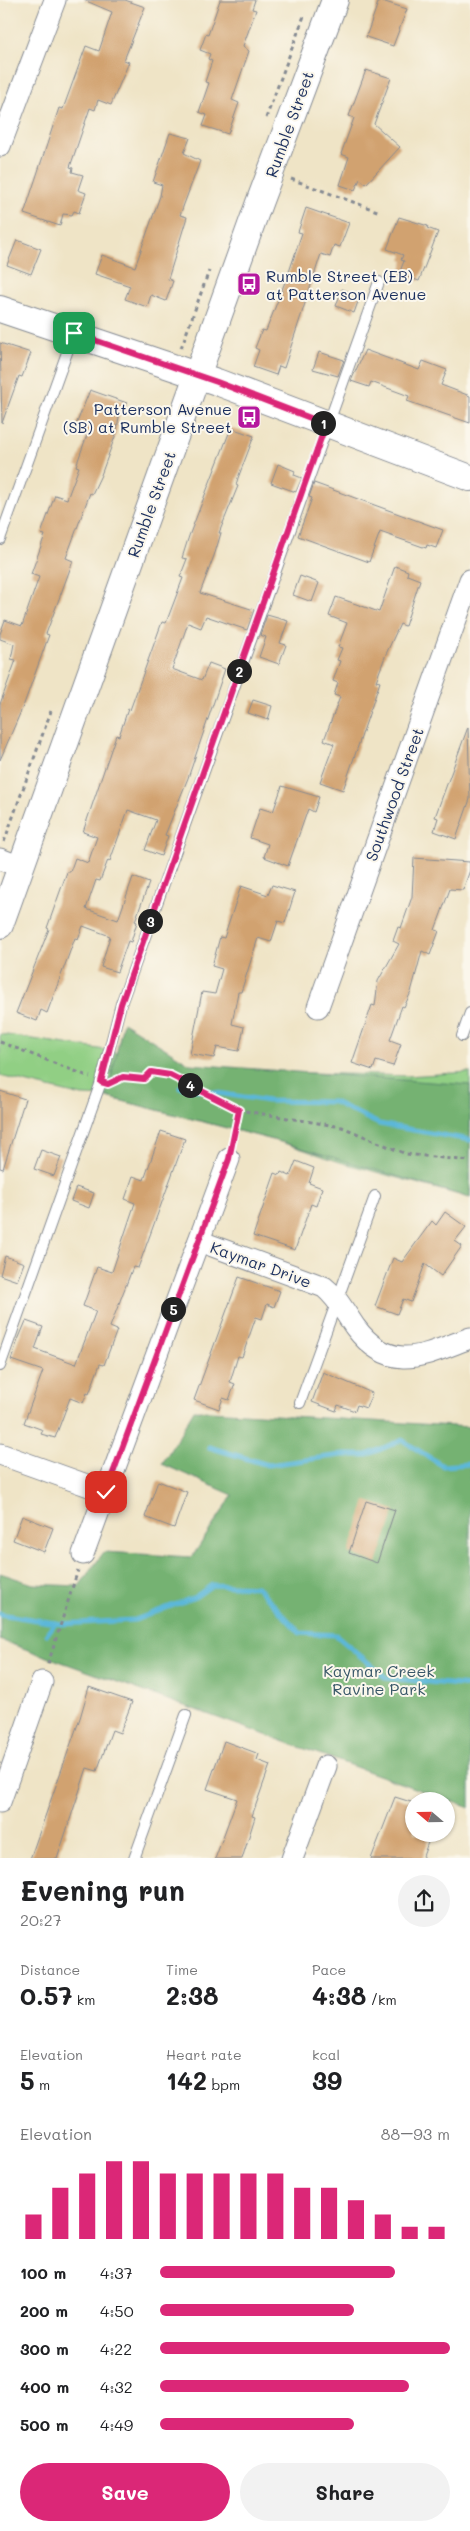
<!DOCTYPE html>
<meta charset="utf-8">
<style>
:root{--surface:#fff;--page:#f2f2f2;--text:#202124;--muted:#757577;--accent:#db2777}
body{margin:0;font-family:Mali,sans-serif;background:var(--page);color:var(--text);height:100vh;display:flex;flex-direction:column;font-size:19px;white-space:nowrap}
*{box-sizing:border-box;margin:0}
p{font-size:16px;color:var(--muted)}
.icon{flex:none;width:28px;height:28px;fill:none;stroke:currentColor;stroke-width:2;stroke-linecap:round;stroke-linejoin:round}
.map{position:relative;height:1858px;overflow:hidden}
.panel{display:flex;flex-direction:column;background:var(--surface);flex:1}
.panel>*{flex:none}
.needle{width:32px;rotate:290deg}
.tools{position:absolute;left:405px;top:1792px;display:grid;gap:10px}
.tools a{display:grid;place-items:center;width:50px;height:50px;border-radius:50%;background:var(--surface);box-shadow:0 1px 4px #0004;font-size:25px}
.pin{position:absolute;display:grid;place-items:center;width:42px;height:42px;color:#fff;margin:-21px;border-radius:10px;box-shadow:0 2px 8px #0006}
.km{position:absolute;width:25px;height:25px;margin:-12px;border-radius:50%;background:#222;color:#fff;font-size:14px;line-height:25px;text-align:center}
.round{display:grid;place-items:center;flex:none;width:52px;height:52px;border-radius:26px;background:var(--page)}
.overview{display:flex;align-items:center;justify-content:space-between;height:85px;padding:0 20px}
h1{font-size:28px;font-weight:800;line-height:38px}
.metrics{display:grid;grid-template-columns:repeat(3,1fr);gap:8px;height:85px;padding:5px 20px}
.metrics div{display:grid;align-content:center}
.metrics b{font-size:25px;font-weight:800}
.metrics small{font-size:14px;font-weight:400}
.metrics p{font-size:14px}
.chart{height:140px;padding:10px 20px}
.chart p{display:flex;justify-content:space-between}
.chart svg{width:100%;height:90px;margin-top:5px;stroke:var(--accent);stroke-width:6}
.cta{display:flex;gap:10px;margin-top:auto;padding:10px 20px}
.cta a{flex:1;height:58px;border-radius:30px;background:var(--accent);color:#fff;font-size:20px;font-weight:800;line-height:58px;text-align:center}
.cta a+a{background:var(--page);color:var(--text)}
ul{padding:0 20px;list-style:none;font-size:16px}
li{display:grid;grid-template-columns:80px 60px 1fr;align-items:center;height:38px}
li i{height:12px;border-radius:6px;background:var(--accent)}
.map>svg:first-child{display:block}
</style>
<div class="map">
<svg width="470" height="1859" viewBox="0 0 470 1859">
<rect width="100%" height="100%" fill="#fbf7ec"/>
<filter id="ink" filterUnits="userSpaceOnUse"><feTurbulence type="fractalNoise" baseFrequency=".02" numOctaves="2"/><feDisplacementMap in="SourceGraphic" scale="10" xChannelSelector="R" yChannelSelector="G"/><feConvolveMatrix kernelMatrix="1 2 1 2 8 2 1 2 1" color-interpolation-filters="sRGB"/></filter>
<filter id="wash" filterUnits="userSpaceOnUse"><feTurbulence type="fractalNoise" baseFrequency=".0096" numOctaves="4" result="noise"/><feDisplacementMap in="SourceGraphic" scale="20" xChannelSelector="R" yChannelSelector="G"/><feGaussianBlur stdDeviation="1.12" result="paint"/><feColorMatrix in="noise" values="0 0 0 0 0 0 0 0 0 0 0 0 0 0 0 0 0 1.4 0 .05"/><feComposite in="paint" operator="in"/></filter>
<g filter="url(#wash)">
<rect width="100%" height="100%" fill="#efe4c6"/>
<!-- green -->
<polygon fill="#91cf84" stroke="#567f71" points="0,1034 99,1049 189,1069 407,1076 470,1072 470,1198 340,1162 281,1142 107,1097 82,1096 0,1076"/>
<!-- forest -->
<g fill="#74b272" stroke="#487068">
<polygon points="123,1022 190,1064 470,1085 470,1198 281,1142 107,1097"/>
<polygon points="194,1410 470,1427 470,1808 0,1640 0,1573 33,1584 79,1586 104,1552 192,1557 233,1495 162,1464"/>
</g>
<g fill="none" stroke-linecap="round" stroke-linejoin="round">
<!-- stream -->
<g stroke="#5bb7d9" stroke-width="5">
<polyline points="180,1087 268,1101 334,1102 379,1124 470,1140"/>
<polyline points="209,1447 268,1465 341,1455 367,1455 402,1440 443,1466 470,1464"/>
<polyline points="0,1614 61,1624 135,1620 195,1597 212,1585 257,1587 300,1633 336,1635 386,1678 470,1686"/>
<polyline points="47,1634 55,1623"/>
</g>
</g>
<g id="blocks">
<!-- building -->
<g fill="#d1a270">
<polygon points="84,0 125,0 145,7 124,60 129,62 111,105 98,100 95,110 90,108 70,167 73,168 72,172 83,175 78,190 86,193 79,213 74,211 72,215 63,214 60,226 24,214 59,108 63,109 86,46 99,51 112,12"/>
<polygon points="220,0 255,0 252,9 256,10 243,46 249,51 232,100 239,103 228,134 203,126 207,115 199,112 209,83 205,82 212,61 208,59 210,54 200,50 206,34 208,35"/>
<polygon points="379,0 407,9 393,46 366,37"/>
<polygon points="366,70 391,78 374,124 400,147 366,184 360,179 355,190 340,185 349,157 341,154 354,118 349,116"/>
<polygon points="170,133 190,138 184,153 200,161 180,215 187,217 168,279 173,281 166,301 151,295 147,307 125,299 130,286 95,274 102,255 135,267 160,196 162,185 153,182"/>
<polygon points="306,208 349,223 340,247 334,245 330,257 321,254 284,368 279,366 276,375 253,367 259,350 255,348 262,330 266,331 290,269 302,233 298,232"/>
<polygon points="399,217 428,226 427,228 438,232 419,281 399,274 404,261 401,260 403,255 387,249"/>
<polygon points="17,240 41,249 31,274 7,265"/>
<polygon points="342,289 360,296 354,313 336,306"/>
<polygon points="0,343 31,353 22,377 19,376 2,423"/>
<polygon points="365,350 419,370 423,361 447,370 441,385 470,396 470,423 407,401 409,396 371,382 369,387 351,381"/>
<polygon points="319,352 344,360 338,376 313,369"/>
<polygon points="90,390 127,403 119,417 116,434 101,475 92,494 90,493 66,558 73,561 46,634 49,635 24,704 0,760 0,704 16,660 11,659 14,644 0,639 0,634 5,620 22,626 39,577 31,574 45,535 41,534 55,495 67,499 79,467 76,466 87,435 74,430"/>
<polygon points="231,428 254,436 238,478 236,485 238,486 219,533 221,533 215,553 200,593 254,610 247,630 206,616 201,628 188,623 172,669 202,680 209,663 225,669 188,778 165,835 168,836 161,856 145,850 156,820 128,810 110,861 108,860 100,881 96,880 86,909 118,920 133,877 149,883 135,921 137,922 131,942 128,941 117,972 101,967 110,936 83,926 78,939 75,938 47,1013 41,1010 37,1021 16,1013 49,929 47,928 67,872 70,872 75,858 88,863 97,837 83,832 116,735 119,736 128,709 130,710 162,622 166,623 183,578 180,577 187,559 182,558 189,536"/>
<polygon points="278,464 295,471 294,475 302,478 296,492 271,483"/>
<polygon points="314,483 443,530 436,548 427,545 426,548 380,532 369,562 298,536 312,498 309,497"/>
<polygon points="395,566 408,571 407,575 420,580 405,626 400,624 386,654 376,681 380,682 343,790 320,782 334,744 324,740 340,697 334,695 338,683 333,681 340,661 337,660 342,648 338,647 347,623 329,616 336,597 379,612"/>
<polygon points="300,576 319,583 312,602 293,595"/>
<polygon points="267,615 288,621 280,643 286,645 279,664 259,657 266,637 260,635"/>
<polygon points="253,700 272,706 268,720 248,713"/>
<polygon points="468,727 470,799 456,839 434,831 438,818 435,817"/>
<polygon points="282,786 319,797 314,812 308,809 288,866 264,857 268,844 250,838 260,808 273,812"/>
<polygon points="414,858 470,862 470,870 463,890 450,889 435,930 439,931 430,955 422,951 411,992 404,1007 402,1006 390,1040 401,1044 393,1066 376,1061 373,1070 352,1063 372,1005 375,1006 378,981 399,944 393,941 398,927 401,928 412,897"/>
<polygon points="272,885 295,892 285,923 278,921 271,942 258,938 241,992 238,992 232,1024 244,1027 239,1051 217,1047 214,1058 190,1054 202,992 215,994 222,969 212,966 220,937 224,938 241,886 268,895"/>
<polygon points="0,1091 25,1099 3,1169 0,1168"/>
<polygon points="161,1131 185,1139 138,1268 133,1267 110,1327 117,1330 104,1365 100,1364 89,1394 87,1393 83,1403 70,1398 55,1438 41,1434 43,1430 24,1423 43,1371 11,1360 18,1340 26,1321 43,1327 35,1349 76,1364 96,1311 83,1306 97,1267 112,1272 135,1203 125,1199 133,1176 144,1180"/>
<polygon points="41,1150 61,1157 54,1176 34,1169"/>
<polygon points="296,1161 314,1168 309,1183 322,1188 316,1206 311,1204 295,1250 253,1236 275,1173 280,1175 281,1172 290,1176"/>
<polygon points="76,1187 94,1193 89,1208 71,1201"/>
<polygon points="445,1212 466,1227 455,1241 462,1246 441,1276 425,1264 411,1302 403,1299 397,1314 375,1306 393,1258 402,1262 432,1221 436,1225"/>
<polygon points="5,1256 24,1263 17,1281 0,1275"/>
<polygon points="239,1277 280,1291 274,1307 267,1304 262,1319 256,1317 242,1357 238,1356 230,1382 235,1384 229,1400 223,1398 219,1409 194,1400"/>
<polygon points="323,1372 372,1393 366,1408 357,1405 355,1411 338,1405 336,1411 312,1402"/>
<polygon points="158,1481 187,1492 174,1528 145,1517"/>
<polygon points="366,1501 395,1510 377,1563 349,1553"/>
<polygon points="22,1516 53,1528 44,1552 13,1540"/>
<polygon points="89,1687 132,1702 120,1733 112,1730 97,1771 87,1768 57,1859 30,1859 80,1718"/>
<polygon points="224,1741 259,1754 257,1760 270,1765 252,1816 255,1817 242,1859 215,1859 237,1799 207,1789"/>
<polygon points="395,1797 414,1803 414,1834 431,1834 422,1859 371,1859"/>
</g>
</g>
</g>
<g filter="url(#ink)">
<use href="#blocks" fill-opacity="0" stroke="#858a92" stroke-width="1"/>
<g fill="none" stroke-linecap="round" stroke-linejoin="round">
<!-- service casing -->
<g stroke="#858a92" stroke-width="12">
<g id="service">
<polyline points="0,539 74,333"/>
<polyline points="462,1036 470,1013"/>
<polyline points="0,1366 101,1082 121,1004 379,282"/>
<polyline points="300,1403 375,1196"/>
<polyline points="134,1859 186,1715"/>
</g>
</g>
<!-- minor casing -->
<g stroke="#858a92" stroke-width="23">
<g id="minor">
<polyline points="0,146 55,0"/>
<polyline points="0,859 21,867"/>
<polyline points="318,1007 470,580"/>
<path d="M199 1241 324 1287C338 1298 345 1313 355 1327 391 1375 424 1355 470 1338"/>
<polyline points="0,1454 106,1492"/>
<polyline points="83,1554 229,1159"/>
<polyline points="0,1802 42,1682"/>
<polyline points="292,1859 326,1766"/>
</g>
</g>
<!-- tertiary casing -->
<g stroke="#858a92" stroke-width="28">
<g id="tertiary">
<polyline points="0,309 217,382 470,478"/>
<polyline points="0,925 259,203 335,0"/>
</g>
</g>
<!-- path -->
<g stroke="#858a92" stroke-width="3" stroke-dasharray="4 4" stroke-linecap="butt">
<polyline points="266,118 304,16"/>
<polyline points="291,179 380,212"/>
<polyline points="181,348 209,271"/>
<polyline points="4,842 51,711"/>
<polyline points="0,1042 90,1077"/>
<polyline points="114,1081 123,1077 144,1079 151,1072 170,1075 239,1110 342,1127 406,1154 470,1161"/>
<polyline points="233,1141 239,1110"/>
<polyline points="48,1664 78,1570"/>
</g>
<!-- service -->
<use href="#service" stroke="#fff" stroke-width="10"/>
<!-- minor -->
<use href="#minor" stroke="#fff" stroke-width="21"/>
<!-- tertiary -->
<use href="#tertiary" stroke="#fff" stroke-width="26"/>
</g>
</g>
<g fill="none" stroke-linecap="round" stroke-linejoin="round" filter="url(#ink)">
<!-- route casing -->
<g stroke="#fff" stroke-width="10">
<polyline id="route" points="74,333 217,382 326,424 121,1004 101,1082 108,1084 123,1077 144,1079 151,1072 170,1075 239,1110 229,1159 106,1492"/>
</g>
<!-- route -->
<use href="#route" stroke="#db2777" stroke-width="6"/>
</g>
<!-- icons -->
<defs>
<g id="bus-square" transform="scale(1.25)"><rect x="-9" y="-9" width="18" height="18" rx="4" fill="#b5179e" stroke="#fbf7ec"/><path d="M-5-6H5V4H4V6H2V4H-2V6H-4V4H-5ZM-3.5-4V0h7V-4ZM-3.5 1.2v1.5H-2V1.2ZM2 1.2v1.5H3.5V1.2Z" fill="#fff"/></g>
</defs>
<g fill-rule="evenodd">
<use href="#bus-square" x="249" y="284"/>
<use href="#bus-square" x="249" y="417"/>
</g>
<g text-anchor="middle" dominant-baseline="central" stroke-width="4" stroke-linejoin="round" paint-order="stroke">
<!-- street labels -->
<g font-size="16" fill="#1b2f5e" stroke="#fbf7ec">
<text transform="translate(289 124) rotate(-70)">Rumble Street</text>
<text transform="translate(151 504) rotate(-70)">Rumble Street</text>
<text transform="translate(394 794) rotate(-70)">Southwood Street</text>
<text transform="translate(261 1264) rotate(20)">Kaymar Drive</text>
</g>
<!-- poi labels -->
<g font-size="16" fill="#1b2f5e" stroke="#fbf7ec" text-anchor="start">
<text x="266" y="275">Rumble Street (EB)<tspan x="266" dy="18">at Patterson Avenue</tspan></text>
<text x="232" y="408" text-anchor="end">Patterson Avenue<tspan x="232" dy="18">(SB) at Rumble Street</tspan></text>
</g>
<!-- park labels -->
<g font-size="16" fill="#385768" stroke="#fbf7ec">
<text x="379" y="1670">Kaymar Creek<tspan x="379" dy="18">Ravine Park</tspan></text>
</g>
</g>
</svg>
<div class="tools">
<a><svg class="needle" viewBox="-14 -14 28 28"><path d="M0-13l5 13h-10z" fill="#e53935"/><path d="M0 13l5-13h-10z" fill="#757577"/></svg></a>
</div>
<div class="pin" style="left:74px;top:333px;background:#1e9e55"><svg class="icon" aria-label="arrive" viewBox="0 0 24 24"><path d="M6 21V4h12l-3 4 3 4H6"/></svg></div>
<div class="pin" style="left:106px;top:1492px;background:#d93025"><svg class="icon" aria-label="check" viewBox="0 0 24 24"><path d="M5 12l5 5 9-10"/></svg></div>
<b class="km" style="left:323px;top:423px">1</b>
<b class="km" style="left:239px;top:671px">2</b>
<b class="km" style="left:150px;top:921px">3</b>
<b class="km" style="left:190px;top:1085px">4</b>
<b class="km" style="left:173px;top:1309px">5</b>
</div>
<section class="panel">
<div class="overview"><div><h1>Evening run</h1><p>20:27</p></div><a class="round"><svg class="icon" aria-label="share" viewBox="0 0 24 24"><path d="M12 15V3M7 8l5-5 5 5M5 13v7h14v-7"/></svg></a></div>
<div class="metrics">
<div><p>Distance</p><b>0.57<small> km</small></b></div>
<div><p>Time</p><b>2:38</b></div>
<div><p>Pace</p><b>4:38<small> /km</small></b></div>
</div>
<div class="metrics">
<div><p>Elevation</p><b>5<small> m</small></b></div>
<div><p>Heart rate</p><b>142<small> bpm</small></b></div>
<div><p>kcal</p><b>39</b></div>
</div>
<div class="chart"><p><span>Elevation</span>88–93 m</p>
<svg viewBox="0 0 160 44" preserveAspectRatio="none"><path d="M5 44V32M15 44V19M25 44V12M35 44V6M45 44V6M55 44V12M65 44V12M75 44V12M85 44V12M95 44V12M105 44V19M115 44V19M125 44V25M135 44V32M145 44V38M155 44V38"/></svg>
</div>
<ul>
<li><b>100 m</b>4:37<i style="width:81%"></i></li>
<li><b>200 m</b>4:50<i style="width:67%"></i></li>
<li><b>300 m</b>4:22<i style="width:100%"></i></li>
<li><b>400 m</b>4:32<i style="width:86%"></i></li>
<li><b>500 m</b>4:49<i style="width:67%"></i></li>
</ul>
<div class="cta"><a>Save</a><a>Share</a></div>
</section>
